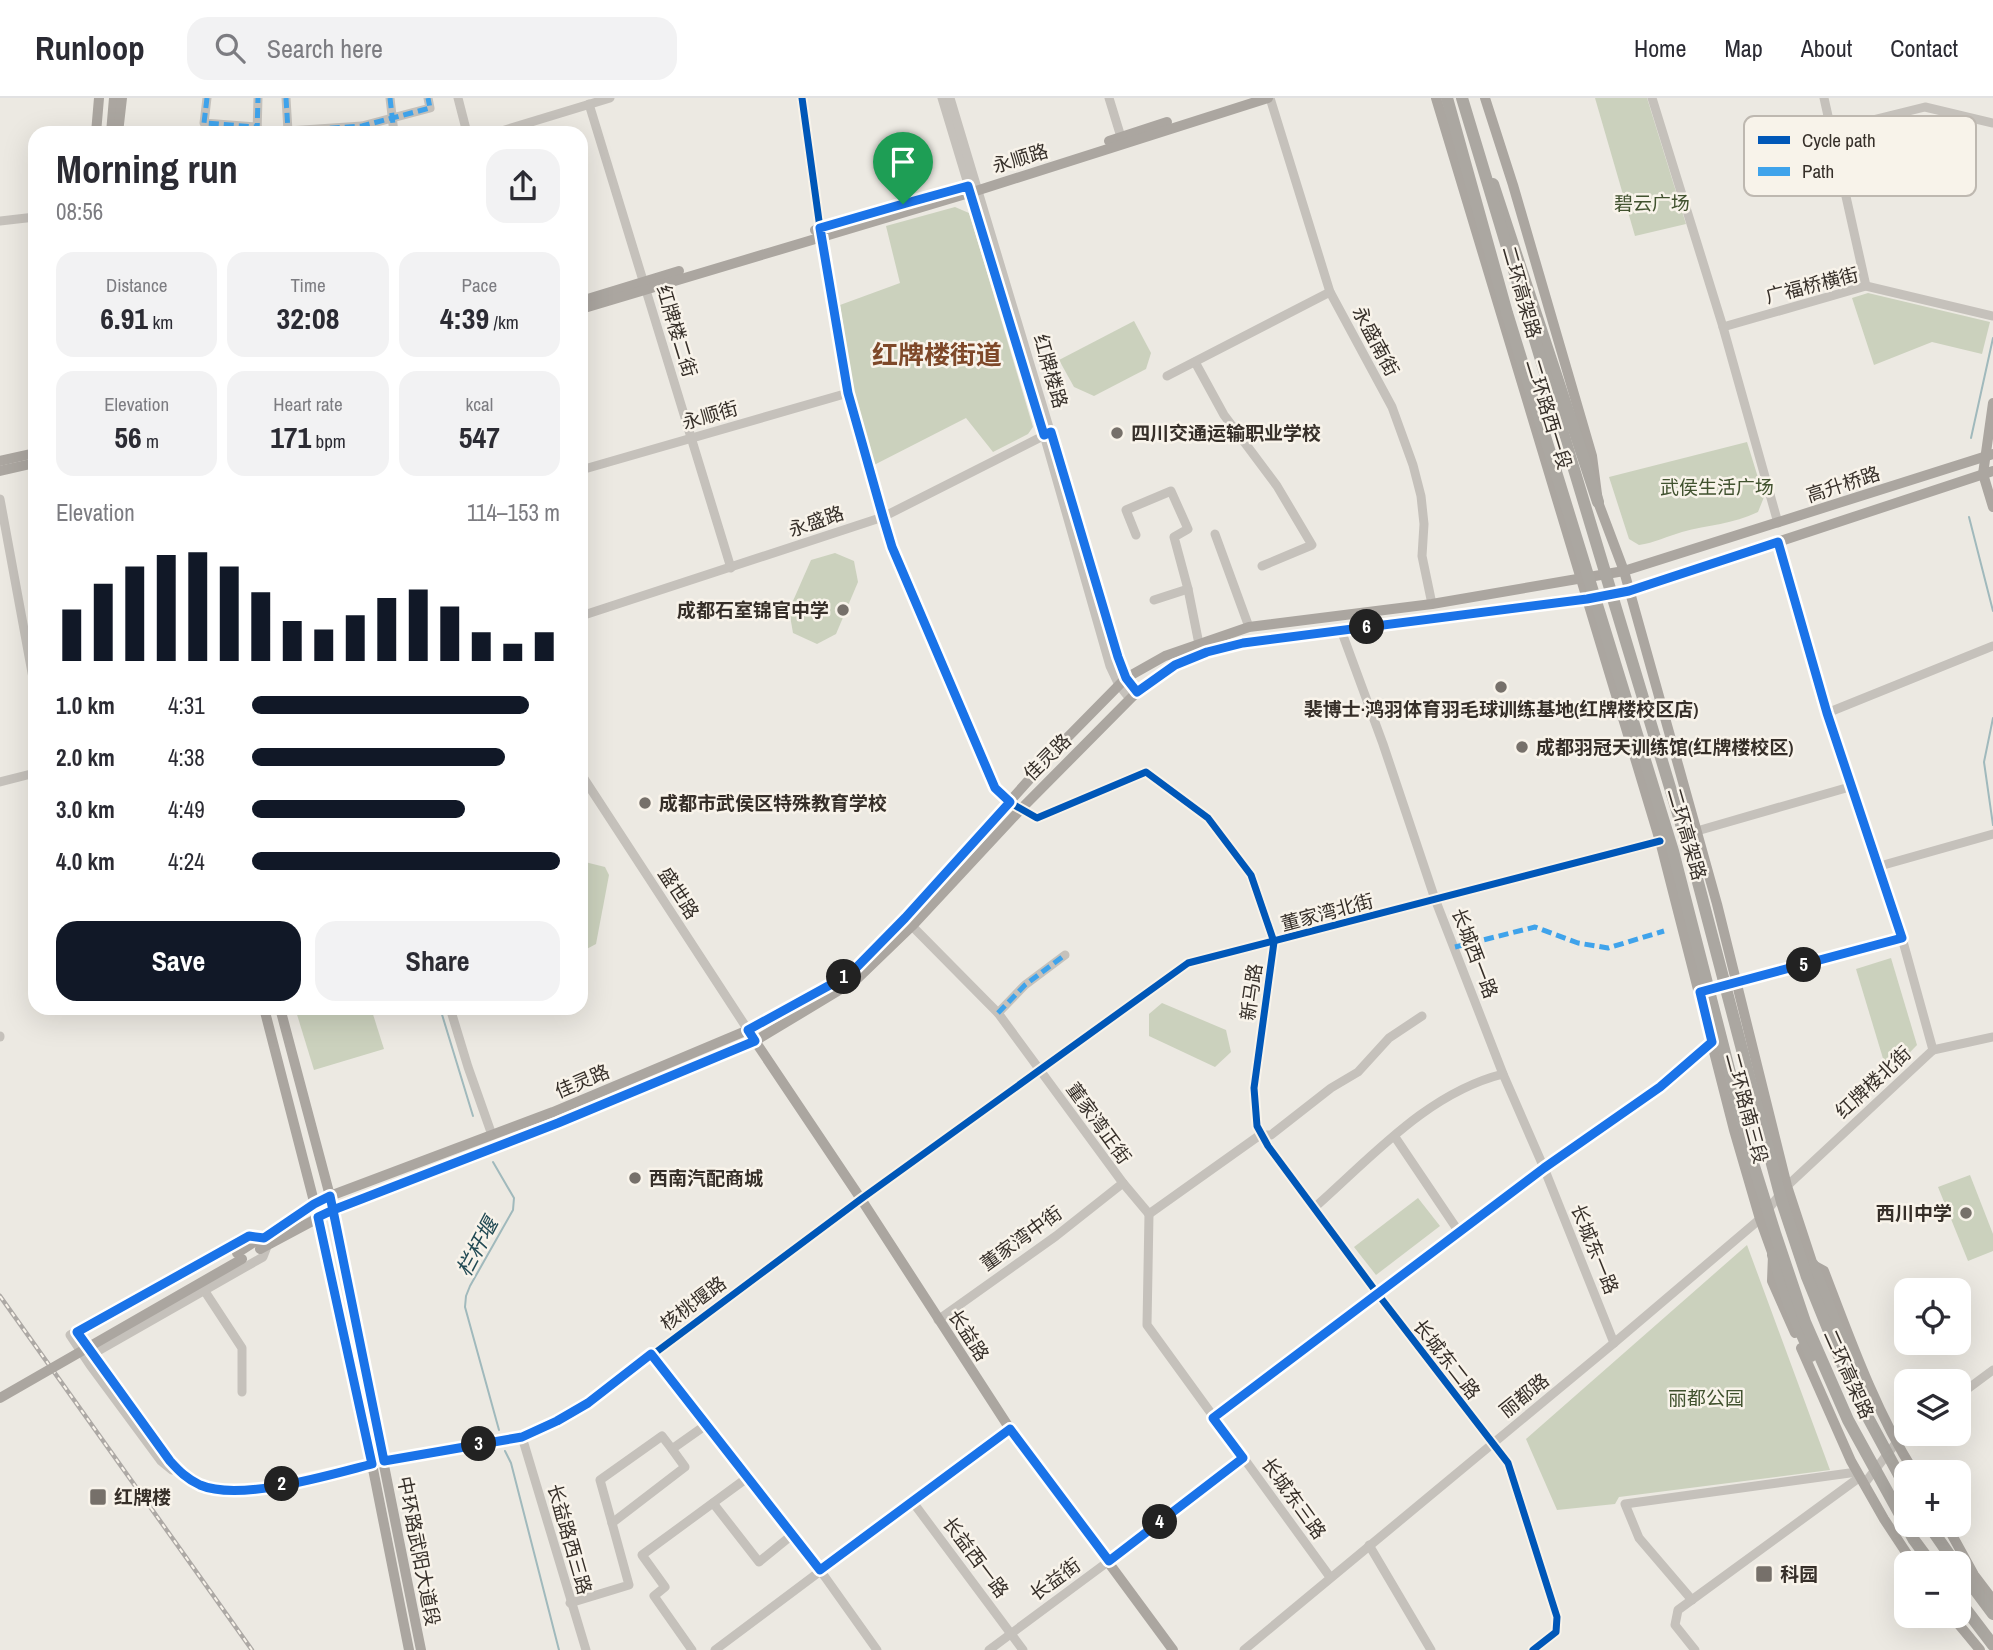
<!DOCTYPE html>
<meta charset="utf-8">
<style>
:root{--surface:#fff;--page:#f2f2f3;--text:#2b2b33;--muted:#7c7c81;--line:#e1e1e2;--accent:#111827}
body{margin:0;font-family:"Archivo Narrow","Noto Sans SC",sans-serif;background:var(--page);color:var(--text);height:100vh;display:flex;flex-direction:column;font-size:26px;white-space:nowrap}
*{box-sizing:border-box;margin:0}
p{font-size:23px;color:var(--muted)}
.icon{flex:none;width:38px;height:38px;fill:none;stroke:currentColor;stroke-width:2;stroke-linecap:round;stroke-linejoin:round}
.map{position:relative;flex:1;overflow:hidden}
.panel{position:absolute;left:28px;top:28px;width:560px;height:889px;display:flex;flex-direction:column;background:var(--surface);border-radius:21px;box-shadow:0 7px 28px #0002}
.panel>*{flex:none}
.tools{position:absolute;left:1894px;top:1180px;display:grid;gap:14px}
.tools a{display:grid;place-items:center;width:77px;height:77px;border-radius:14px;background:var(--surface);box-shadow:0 7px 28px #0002;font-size:35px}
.pin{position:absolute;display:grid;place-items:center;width:60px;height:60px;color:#fff;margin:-72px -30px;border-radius:50% 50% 50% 0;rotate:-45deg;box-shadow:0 0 7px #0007}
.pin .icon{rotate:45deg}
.km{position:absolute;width:35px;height:35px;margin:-18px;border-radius:50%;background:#222;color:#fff;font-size:19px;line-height:35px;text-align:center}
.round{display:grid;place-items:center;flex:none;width:74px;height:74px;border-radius:21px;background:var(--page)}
.headline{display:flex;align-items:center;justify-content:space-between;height:119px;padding:0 28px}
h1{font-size:38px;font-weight:700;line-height:52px}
.stats{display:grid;grid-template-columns:repeat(3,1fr);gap:10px;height:119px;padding:7px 28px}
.stats div{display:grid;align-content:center;border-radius:18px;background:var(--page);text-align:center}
.stats b{font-size:30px;font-weight:700}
.stats small{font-size:19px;font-weight:400}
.stats p{font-size:19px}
.chart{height:196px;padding:14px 28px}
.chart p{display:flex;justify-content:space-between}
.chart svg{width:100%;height:126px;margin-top:7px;stroke:var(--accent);stroke-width:6}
.primary-button{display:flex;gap:14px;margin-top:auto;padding:14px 28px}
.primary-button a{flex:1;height:80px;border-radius:21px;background:var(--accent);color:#fff;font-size:28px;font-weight:700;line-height:80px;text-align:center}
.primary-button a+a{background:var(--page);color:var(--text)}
ul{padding:0 28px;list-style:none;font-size:23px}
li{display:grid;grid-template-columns:112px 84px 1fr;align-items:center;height:52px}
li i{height:18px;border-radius:9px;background:var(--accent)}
header{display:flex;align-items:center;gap:42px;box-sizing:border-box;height:98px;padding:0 35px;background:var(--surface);border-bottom:2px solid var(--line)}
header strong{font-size:33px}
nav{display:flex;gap:38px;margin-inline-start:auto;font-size:24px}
.search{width:490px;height:63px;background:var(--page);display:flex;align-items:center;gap:18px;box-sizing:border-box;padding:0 24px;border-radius:21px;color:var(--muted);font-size:26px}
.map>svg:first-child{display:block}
</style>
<header>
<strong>Runloop</strong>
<div class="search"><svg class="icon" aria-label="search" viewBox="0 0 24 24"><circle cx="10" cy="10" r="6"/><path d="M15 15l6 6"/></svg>Search here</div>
<nav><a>Home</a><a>Map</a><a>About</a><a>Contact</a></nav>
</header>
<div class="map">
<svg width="1993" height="1552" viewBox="0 0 1993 1552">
<rect width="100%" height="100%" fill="#ece9e2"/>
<!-- green -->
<g fill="#cbd1bd">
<polygon points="1595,0 1647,0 1686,126 1635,138"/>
<polygon points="955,109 969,115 971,121 1033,329 1028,336 993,354 966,320 874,367 853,292 840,207 900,185 886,128"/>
<polygon points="1868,195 1990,224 1982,256 1932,244 1874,267 1852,200"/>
<polygon points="1134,223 1151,255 1146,271 1094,298 1074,289 1059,262"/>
<path d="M1747 344 1764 399 1758 414C1733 426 1708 427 1682 434 1668 438 1654 445 1639 447L1629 441 1609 379Z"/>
<polygon points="835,455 854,463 858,484 836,536 817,546 793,535 789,512 811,462"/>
<polygon points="581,763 605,769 609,777 596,846 581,854"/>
<polygon points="1891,860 1917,947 1888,977 1856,871"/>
<polygon points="1162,905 1226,932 1231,954 1215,969 1149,938 1149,916"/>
<polygon points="295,910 371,910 384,951 314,972"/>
<polygon points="1970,1077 1993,1136 1993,1153 1968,1163 1938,1089"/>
<polygon points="1418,1100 1440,1128 1376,1177 1354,1149"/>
<polygon points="1747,1147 1830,1372 1619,1399 1615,1406 1557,1412 1526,1341"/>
</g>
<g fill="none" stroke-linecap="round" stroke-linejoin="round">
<!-- stream -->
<g stroke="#a0b9bc" stroke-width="2">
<polyline points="1971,340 1993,240"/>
<polyline points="1969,419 1993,513"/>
<polyline points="1993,620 1984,664 1993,727"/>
<polyline points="440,910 473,1018"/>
<polyline points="493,1064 514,1100 513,1112 470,1188 466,1198 465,1209 499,1332"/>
<polyline points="505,1353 511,1365 559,1552"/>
</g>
<!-- minor -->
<g stroke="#c5c1bb" stroke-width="9">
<polyline points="207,0 204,25 257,29"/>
<polyline points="286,0 288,33 362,28 430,10 428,0"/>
<polyline points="390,0 394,35"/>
<polyline points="458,0 467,35"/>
<polyline points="802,0 820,130 848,295 892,448 995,690 1009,704 1037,720 1146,674 1208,720 1251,777 1274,844 1254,990 1257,1028 1268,1048 1377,1195 1508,1365 1557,1519 1556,1534 1533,1552"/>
<polyline points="942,0 1044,337 1110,568 1119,587 1130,601"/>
<polyline points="950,0 1118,559 1126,580 1137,594"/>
<polyline points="1109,0 1121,39"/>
<polyline points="1270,0 1330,194 1392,309 1413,367 1421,398 1424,426 1422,458 1432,506"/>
<polyline points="1652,0 1723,229 1778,425"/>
<polyline points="1824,0 1866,188"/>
<polyline points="589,6 731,470"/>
<polyline points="1832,32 1925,9 1993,25"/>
<polyline points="257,35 258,0"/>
<polyline points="495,35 610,0"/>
<polyline points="0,123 35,119"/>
<polyline points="1723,229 1866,188 1993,218"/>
<polyline points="1195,264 1224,317 1277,388 1312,447 1262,468"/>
<polyline points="1167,278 1330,194"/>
<polyline points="581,372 848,295"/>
<polyline points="0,401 35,591"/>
<polyline points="1215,436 1249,529"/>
<polyline points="1136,437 1126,412 1171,393 1188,431 1174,439 1188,491 1199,546"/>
<polyline points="1778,444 1827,615 1902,840 1933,952"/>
<polyline points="1154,502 1188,491"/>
<polyline points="581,518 883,419 1049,335"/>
<polyline points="1341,532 1383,646 1435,801 1503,976 1544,1070 1614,1245"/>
<polyline points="1827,615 1993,548"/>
<polyline points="581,676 748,932"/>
<polyline points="0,684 35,675"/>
<polyline points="1697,733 1853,688"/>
<polyline points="1880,768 1993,736"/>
<polyline points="912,828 998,915 1123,1085 1149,1116"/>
<polyline points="1705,893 1902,840"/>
<polyline points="450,910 468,969 492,1037"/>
<polyline points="998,915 1025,887 1065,857"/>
<polyline points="0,938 0,939"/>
<polyline points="1933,952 1993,939"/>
<polyline points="1395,1039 1459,1134"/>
<path d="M1314 1110C1371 1060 1427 995 1503 976"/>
<polyline points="1149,1116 1147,1227 1330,1479"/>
<polyline points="1149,1116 1260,1037 1271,1037 1331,990 1358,974 1389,940 1422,918"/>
<polyline points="204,1192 242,1250 242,1294"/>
<polyline points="938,1222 1056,1138 1123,1085"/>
<path d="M77 1234 170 1363C195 1390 214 1395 251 1392L384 1363 522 1339 557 1323 588 1305 861 1101 1188 865 1660 743"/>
<polyline points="651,1256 820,1472 877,1552"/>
<polyline points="89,1258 263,1159 268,1146"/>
<polyline points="1958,1298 1993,1272"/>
<polyline points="1213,1320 1544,1070 1660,989 1712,944"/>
<polyline points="522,1339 586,1552"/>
<polyline points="172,1372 161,1363 90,1267 70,1237 249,1138 264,1140"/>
<polyline points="1864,1386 1896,1345 1909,1335"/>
<polyline points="912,1403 1023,1552"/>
<polyline points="713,1405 759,1464 792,1437"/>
<polyline points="612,1425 600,1382 662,1338 672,1351"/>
<polyline points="1369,1447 1431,1552"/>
<polyline points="1692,1502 1639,1440 1625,1406 1857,1374"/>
<polyline points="570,1505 629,1487 612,1425 685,1369 672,1351 706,1327"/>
<polyline points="692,1552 654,1498 665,1489 642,1457 747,1380"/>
<polyline points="715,1552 1010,1331"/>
<polyline points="989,1552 1109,1463 1243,1360"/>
<polyline points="1244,1552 1614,1245 1760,1121 1787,1088 1933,952"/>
<polyline points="1695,1552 1675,1527 1678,1512 1860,1379"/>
</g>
<!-- major -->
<g stroke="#aba6a0" stroke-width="10">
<polyline points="1436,0 1660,743 1734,1032 1760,1121 1773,1157 1772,1183 1795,1235"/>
<path d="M1485 0 1513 87 1592 358 1598 404 1624 473 1717 806 1787 1088 1813 1167 1824 1173C1850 1241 1875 1312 1914 1374"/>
<polyline points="96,35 99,0"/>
<polyline points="111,35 114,0"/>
<polyline points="118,35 122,0"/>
<polyline points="1109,43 1167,24"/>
<polyline points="815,132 917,102"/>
<polyline points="581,203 679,173"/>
<polyline points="581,211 979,92 1268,0"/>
<polyline points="1993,305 1983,376 1993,409"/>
<polyline points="0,363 35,355"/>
<polyline points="0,373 35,365"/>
<polyline points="264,910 318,1119 372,1366 409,1552"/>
<polyline points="280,910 330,1098 421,1552"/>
<polyline points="753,940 861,1101 1010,1331 1173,1552"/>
<polyline points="260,1151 333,1112 558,1025 755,943 856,882 912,828 1021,711 1137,594 1175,567 1207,554 1243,545 1587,501 1629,493 1993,373"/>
<polyline points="237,1155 314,1106 330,1098 553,1014 748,932 850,876 905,820 1063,644 1126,580 1165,558 1249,529 1432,506 1624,473 1993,356"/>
<polyline points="1801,1250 1851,1363 1884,1421 1913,1465"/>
<polyline points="1946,1426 1974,1477 1993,1502"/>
<polyline points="1951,1517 1980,1552"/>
</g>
<!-- highway -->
<g stroke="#aba7a1" stroke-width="12">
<polyline points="1493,86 1598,404"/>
<polyline points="1773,1157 1789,1206 1811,1258"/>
<polyline points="1813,1167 1843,1244"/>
<polyline points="1928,1426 1955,1465"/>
<polyline points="1958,1469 1993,1516"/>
<polyline points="1958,1501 1993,1547"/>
</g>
<!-- rail casing -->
<g stroke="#ada9a5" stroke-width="4.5">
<polyline id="rail" points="0,1198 252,1552"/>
</g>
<!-- rail -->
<use href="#rail" stroke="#f8f3ea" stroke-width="2" stroke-dasharray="5" stroke-linecap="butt"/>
<!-- major-bridge -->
<polyline stroke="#aba6a0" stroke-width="10" points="0,1300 242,1161"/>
<!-- highway-bridge -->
<g stroke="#aba7a1" stroke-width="12">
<polyline points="1447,0 1507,215 1673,753 1754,1068 1775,1135 1805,1224 1848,1322 1914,1442 1931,1465"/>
<polyline points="1462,0 1694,769 1782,1104 1807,1179 1852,1290 1906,1390"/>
<polyline points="1843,1244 1868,1307"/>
</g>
<!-- quiet -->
<g stroke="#3fa3eb" stroke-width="5" stroke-dasharray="10 5" stroke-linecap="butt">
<polyline points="207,0 204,25 257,29"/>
<polyline points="286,0 288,33 362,28 430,10 428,0"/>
<polyline points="390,0 394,35"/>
<polyline points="257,35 258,0"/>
<polyline points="1455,849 1535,829 1578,845 1608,850 1664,833"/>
<polyline points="998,915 1025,887 1065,857"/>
</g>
<!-- cycleway casing -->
<g stroke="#f8f3ea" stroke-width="11">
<g id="cycleway">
<polyline points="802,0 820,130 848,295 892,448 995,690 1009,704 1037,720 1146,674 1208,720 1251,777 1274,844 1254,990 1257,1028 1268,1048 1377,1195 1508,1365 1557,1519 1556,1534 1533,1552"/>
<path d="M77 1234 170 1363C195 1390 214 1395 251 1392L384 1363 522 1339 557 1323 588 1305 861 1101 1188 865 1660 743"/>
</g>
</g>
<!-- cycleway -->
<use href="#cycleway" stroke="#0057b8" stroke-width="7"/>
</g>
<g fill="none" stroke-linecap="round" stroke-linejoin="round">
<!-- route casing -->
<g stroke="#fff" stroke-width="14">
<path id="route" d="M903 106 820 130 848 295 883 419 892 449 995 690 1010 704 905 820 850 876 748 932 755 943 558 1025 333 1112 318 1119 372 1366C329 1377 240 1404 200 1387 187 1381 179 1373 170 1363L77 1234 249 1138 264 1140 314 1106 330 1098 335 1122 384 1363 522 1339 557 1323 588 1305 651 1256 820 1472 1010 1331 1109 1463 1243 1360 1213 1320 1544 1070 1660 989 1712 944 1700 894 1902 840 1827 615 1778 444 1629 493 1587 501 1243 545 1207 554 1175 567 1137 594 1126 580 1118 559 1051 334 1044 337 968 88 903 106"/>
</g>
<!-- route -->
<use href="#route" stroke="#1a73e8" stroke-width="9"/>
</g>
<!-- markers -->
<g fill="#76706a" stroke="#f8f3ea" stroke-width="2.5">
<circle cx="1117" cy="335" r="7"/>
<circle cx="843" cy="512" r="7"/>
<circle cx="1501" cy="589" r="7"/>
<circle cx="1522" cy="649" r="7"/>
<circle cx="645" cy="705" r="7"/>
<circle cx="635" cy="1080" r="7"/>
<circle cx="1966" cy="1115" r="7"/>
<rect x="89" y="1390" width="18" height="18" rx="3.5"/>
<rect x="1755" y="1467" width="18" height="18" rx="3.5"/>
</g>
<g text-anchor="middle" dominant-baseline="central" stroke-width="5" stroke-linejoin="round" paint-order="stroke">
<!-- street labels -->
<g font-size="19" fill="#362f29" stroke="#f8f3ea">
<text transform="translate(1020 60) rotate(-17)">永顺路</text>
<text transform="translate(1812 187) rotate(-14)">广福桥横街</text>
<text transform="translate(1522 194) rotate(74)">二环高架路</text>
<text transform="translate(677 233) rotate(73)">红牌楼二街</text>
<text transform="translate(1376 243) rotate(62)">永盛南街</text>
<text transform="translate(1051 273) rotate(74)">红牌楼路</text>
<text transform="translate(1549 316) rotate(73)">二环路西一段</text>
<text transform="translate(710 317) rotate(-16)">永顺街</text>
<text transform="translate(1843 386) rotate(-18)">高升桥路</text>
<text transform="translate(816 423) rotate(-19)">永盛路</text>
<text transform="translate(1047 659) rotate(-45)">佳灵路</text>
<text transform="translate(1687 736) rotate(74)">二环高架路</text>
<text transform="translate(679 795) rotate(57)">盛世路</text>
<text transform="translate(1327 814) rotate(-15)">董家湾北街</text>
<text transform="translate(1475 855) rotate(69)">长城西一路</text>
<text transform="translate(1251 894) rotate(-82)">新马路</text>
<text transform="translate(582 983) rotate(-23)">佳灵路</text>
<text transform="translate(1873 984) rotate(-43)">红牌楼北街</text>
<text transform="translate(1747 1010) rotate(75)">二环路南三段</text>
<text transform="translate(1099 1025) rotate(54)">董家湾正街</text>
<text transform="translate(1021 1140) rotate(-36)">董家湾中街</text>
<text transform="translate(1595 1151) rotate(68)">长城东一路</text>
<text transform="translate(693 1205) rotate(-37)">核桃堰路</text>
<text transform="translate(969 1237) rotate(57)">长益路</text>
<text transform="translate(1447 1261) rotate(52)">长城东二路</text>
<text transform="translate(1849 1276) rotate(66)">二环高架路</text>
<text transform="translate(1524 1297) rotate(-39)">丽都路</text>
<text transform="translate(1294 1400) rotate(54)">长城东三路</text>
<text transform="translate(570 1441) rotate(74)">长益路西三路</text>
<text transform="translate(419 1453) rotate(79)">中环路武阳大道段</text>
<text transform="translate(976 1459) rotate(53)">长益西一路</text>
<text transform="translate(1055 1481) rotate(-36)">长益街</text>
</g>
<!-- park labels -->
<g font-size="19" fill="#41522f" stroke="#f8f3ea">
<text x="1652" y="105">碧云广场</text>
<text x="1717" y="389">武侯生活广场</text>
<text x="1706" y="1300">丽都公园</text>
</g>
<!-- poi labels -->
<g font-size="19" font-weight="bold" fill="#362f29" stroke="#f8f3ea" text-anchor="start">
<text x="1131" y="335">四川交通运输职业学校</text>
<text x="829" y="512" text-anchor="end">成都石室锦官中学</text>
<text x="1501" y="611" text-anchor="middle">裴博士·鸿羽体育羽毛球训练基地(红牌楼校区店)</text>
<text x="1536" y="649">成都羽冠天训练馆(红牌楼校区)</text>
<text x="659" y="705">成都市武侯区特殊教育学校</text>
<text x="649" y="1080">西南汽配商城</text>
<text x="1952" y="1115" text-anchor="end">西川中学</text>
<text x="114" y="1399">红牌楼</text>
<text x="1780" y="1476">科园</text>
</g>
<!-- water labels -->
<g font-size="21" font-style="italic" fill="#224a54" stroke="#f8f3ea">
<text transform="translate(477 1149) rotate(-62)">栏杆堰</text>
</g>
<!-- district labels -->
<g font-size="26" font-weight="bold" fill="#7e4829" stroke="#f8f3ea">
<text x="937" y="256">红牌楼街道</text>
</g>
</g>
<!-- legend -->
<rect x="1744" y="18" width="232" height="80" rx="10" fill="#f8f3ea" stroke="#beb8b0" stroke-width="2"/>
<rect x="1758" y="38" width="32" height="8" fill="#0057b8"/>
<rect x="1758" y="69" width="32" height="9" fill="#3fa3eb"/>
<g font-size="19" fill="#362f29">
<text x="1802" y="49">Cycle path</text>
<text x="1802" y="80">Path</text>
</g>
</svg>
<div class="tools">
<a><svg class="icon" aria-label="locate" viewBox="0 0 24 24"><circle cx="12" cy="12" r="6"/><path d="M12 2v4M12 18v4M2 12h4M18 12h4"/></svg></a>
<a><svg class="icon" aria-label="layers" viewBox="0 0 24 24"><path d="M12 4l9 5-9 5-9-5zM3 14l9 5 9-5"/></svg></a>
<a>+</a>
<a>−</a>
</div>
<div class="pin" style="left:903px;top:106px;background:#1e9e55"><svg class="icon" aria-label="arrive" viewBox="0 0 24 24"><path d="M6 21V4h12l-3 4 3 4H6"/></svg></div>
<b class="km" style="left:844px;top:879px">1</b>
<b class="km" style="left:282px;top:1386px">2</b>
<b class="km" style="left:479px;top:1346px">3</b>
<b class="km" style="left:1160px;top:1424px">4</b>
<b class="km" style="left:1804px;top:867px">5</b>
<b class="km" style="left:1367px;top:529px">6</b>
<section class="panel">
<div class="headline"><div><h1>Morning run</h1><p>08:56</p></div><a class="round"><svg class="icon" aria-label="share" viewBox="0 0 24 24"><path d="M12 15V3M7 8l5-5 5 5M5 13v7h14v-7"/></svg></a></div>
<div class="stats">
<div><p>Distance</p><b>6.91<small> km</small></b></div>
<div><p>Time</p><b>32:08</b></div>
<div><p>Pace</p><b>4:39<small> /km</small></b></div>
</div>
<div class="stats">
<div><p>Elevation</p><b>56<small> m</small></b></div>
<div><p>Heart rate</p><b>171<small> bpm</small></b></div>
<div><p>kcal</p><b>547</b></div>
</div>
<div class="chart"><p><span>Elevation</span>114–153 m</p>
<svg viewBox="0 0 160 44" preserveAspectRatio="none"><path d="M5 44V26M15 44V17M25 44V11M35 44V7M45 44V6M55 44V11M65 44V20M75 44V30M85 44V33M95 44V28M105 44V22M115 44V19M125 44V25M135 44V34M145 44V38M155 44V34"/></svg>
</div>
<ul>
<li><b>1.0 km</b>4:31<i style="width:90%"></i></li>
<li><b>2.0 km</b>4:38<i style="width:82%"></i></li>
<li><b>3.0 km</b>4:49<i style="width:69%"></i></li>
<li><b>4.0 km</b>4:24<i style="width:100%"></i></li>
</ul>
<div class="primary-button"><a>Save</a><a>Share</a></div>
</section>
</div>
